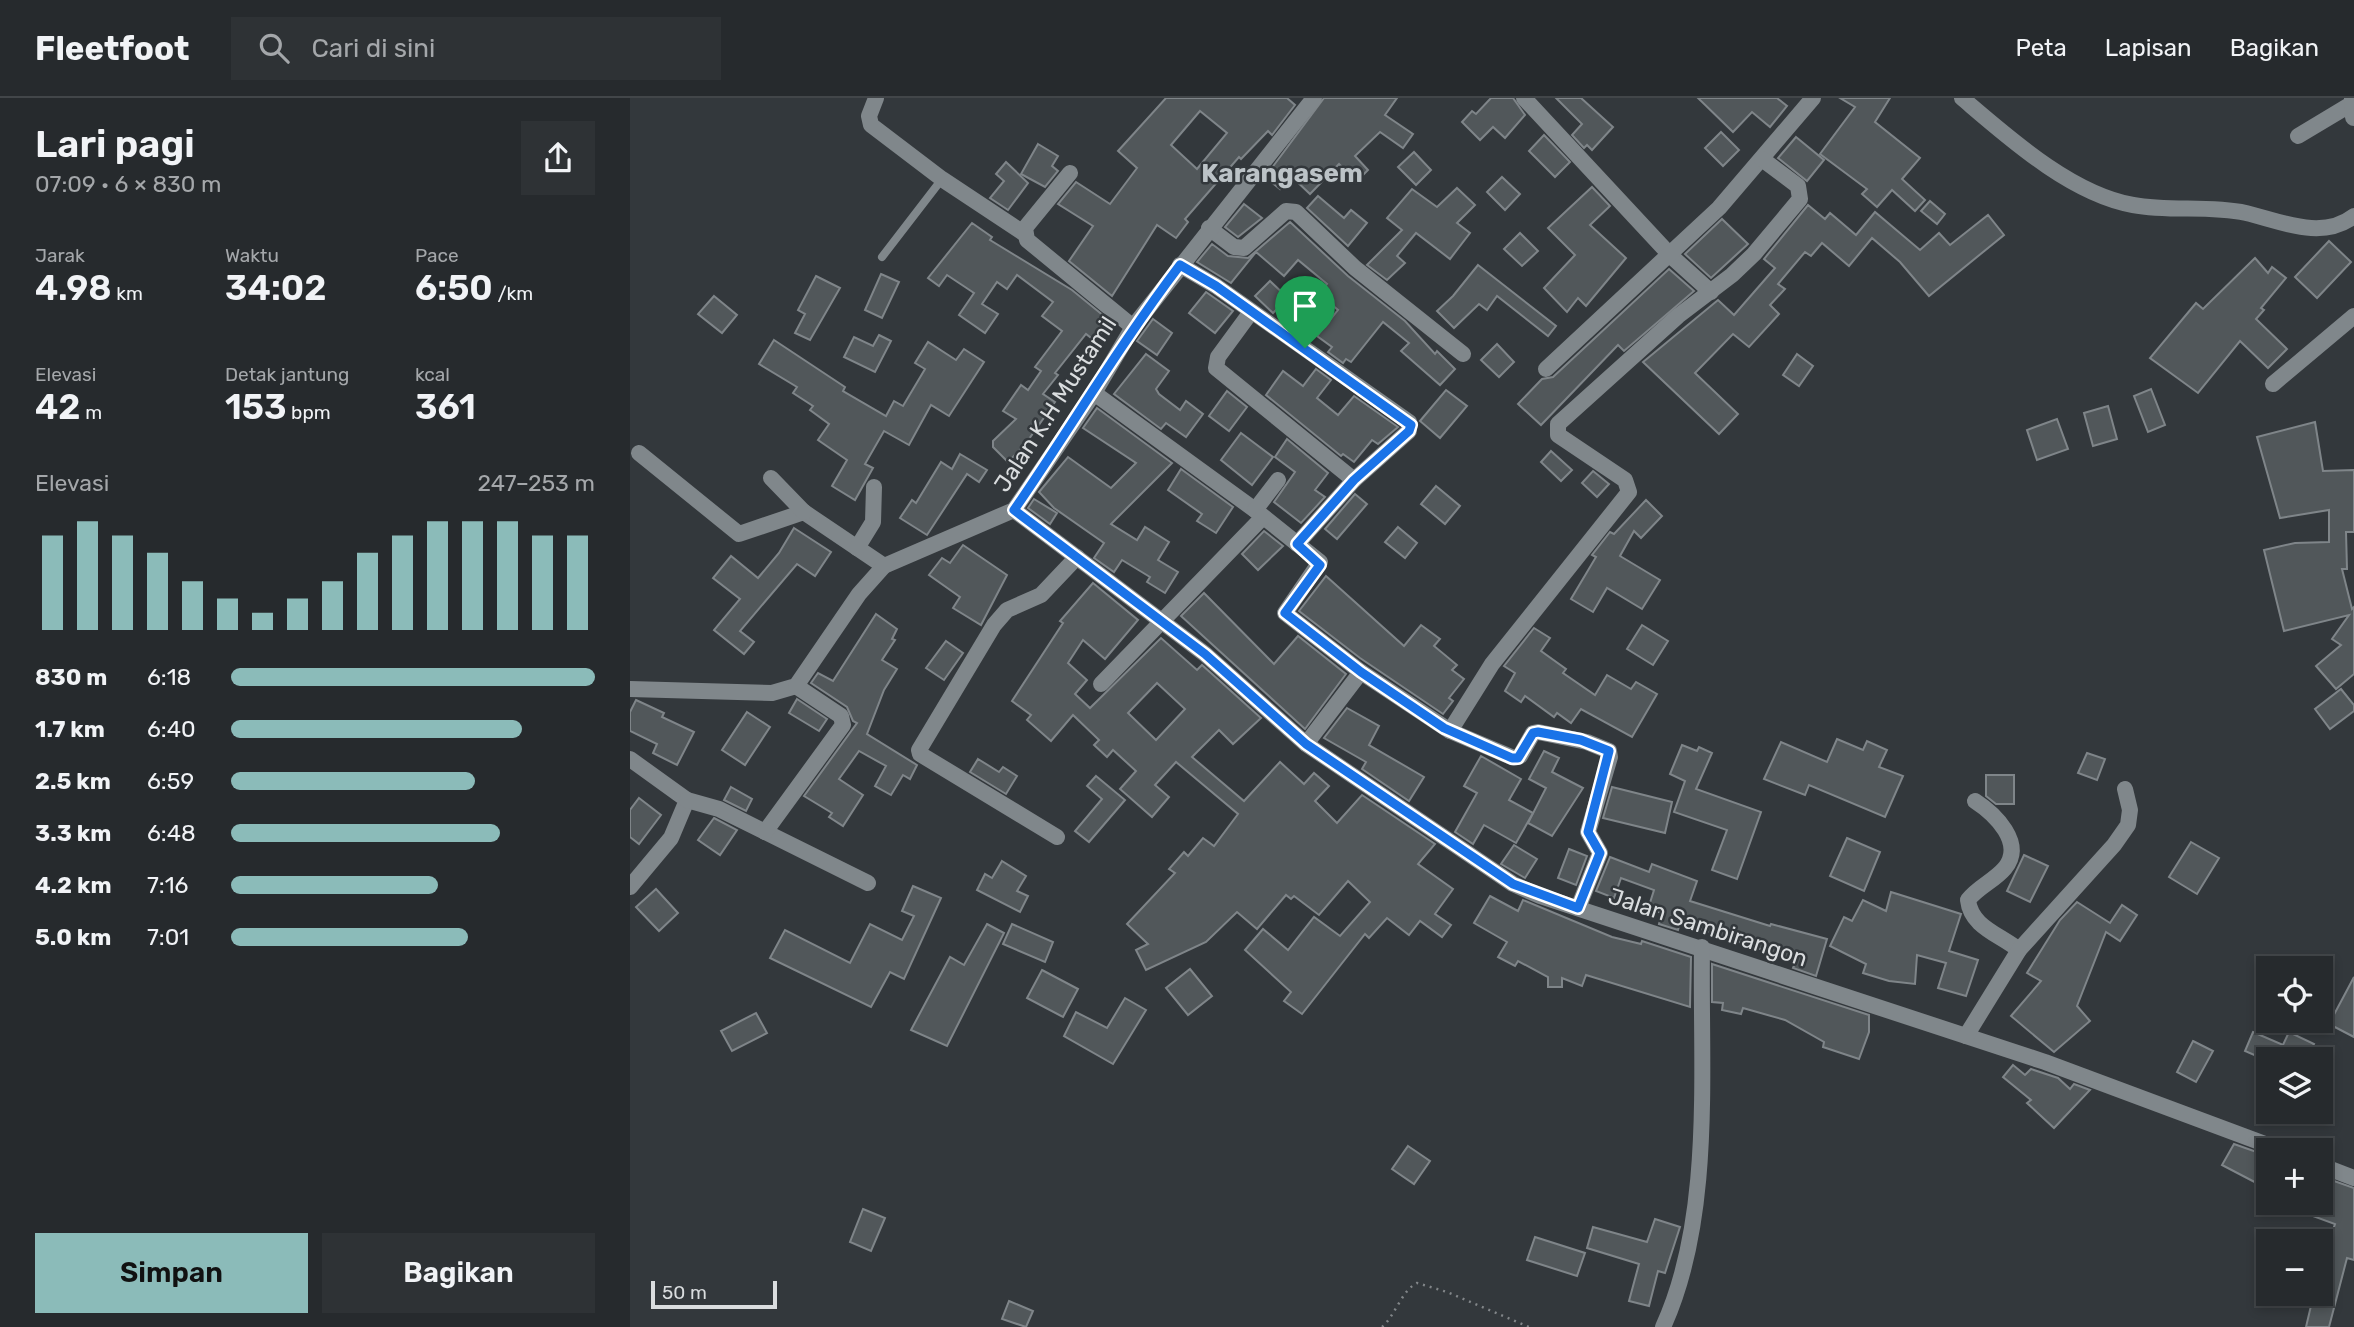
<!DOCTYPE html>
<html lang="id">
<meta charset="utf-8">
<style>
:root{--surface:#262a2d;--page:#2e3235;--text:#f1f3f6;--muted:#a4a7aa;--line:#424649;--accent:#8bbbb9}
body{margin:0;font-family:Rubik,sans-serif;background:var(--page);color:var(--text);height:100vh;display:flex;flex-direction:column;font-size:26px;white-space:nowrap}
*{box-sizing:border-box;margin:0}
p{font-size:23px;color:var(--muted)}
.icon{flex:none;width:38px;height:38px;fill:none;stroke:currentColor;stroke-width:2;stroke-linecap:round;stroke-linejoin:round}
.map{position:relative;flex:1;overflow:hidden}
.side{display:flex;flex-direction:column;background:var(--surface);width:630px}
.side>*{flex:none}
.buttons{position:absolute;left:1626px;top:858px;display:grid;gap:14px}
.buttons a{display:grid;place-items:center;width:77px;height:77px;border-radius:0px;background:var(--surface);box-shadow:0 4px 10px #0003,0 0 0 2px var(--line);font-size:35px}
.scale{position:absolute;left:21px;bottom:18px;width:126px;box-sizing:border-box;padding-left:7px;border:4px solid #dadddf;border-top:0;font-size:19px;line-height:24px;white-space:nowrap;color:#dadddf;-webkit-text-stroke:5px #33383c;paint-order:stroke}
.pin{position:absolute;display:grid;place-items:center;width:60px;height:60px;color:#fff;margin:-72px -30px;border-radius:50% 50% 50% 0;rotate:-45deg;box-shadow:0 0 7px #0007}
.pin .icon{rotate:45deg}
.round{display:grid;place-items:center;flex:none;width:74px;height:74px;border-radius:0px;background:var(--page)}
.summary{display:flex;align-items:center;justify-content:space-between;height:119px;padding:0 35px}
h1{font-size:38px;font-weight:600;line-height:52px}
.metrics{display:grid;grid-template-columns:repeat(3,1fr);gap:10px;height:119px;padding:7px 35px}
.metrics div{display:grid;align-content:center}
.metrics b{font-size:35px;font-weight:600}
.metrics small{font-size:19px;font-weight:400}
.metrics p{font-size:19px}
.chart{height:196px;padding:14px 35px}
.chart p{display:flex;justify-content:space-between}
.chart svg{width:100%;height:126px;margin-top:7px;stroke:var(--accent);stroke-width:6}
.primary-button{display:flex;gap:14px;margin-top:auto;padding:14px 35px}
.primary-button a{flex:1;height:80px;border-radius:0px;background:var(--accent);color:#111;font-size:28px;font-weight:600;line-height:80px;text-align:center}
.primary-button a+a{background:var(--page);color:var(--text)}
ul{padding:0 35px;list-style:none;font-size:23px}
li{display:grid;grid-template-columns:112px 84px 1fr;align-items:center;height:52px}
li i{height:18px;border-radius:9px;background:var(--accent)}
header{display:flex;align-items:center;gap:42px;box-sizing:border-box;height:98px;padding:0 35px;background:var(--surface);border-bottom:2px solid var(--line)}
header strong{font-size:33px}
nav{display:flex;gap:38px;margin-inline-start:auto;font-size:24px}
.search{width:490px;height:63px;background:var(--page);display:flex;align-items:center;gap:18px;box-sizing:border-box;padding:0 24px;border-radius:0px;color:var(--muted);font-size:26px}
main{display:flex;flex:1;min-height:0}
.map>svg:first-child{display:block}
</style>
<header>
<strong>Fleetfoot</strong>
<div class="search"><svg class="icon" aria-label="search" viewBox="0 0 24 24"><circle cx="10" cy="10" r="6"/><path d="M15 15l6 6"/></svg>Cari di sini</div>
<nav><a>Peta</a><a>Lapisan</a><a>Bagikan</a></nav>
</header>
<main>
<section class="side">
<div class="summary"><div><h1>Lari pagi</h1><p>07:09 · 6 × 830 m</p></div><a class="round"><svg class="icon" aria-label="share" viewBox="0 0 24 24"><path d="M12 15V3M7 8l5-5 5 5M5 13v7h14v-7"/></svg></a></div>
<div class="metrics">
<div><p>Jarak</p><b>4.98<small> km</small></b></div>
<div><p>Waktu</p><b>34:02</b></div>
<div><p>Pace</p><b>6:50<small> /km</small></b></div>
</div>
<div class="metrics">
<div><p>Elevasi</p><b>42<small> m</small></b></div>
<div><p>Detak jantung</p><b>153<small> bpm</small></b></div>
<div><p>kcal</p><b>361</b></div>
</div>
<div class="chart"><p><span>Elevasi</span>247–253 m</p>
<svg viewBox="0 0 160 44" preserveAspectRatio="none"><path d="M5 44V11M15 44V6M25 44V11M35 44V17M45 44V27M55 44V33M65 44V38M75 44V33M85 44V27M95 44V17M105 44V11M115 44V6M125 44V6M135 44V6M145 44V11M155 44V11"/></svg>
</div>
<ul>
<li><b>830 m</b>6:18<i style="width:100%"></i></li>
<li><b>1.7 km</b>6:40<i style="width:80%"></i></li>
<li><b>2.5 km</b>6:59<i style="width:67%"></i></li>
<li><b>3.3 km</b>6:48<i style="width:74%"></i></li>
<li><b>4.2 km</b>7:16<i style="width:57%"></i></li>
<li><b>5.0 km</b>7:01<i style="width:65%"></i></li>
</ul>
<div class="primary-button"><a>Simpan</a><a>Bagikan</a></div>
</section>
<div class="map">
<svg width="1724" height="1229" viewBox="0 0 1724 1229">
<rect width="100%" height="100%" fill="#33383c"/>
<!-- building -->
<g fill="#51575a" stroke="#7f8589" stroke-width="2" fill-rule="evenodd">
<path d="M536 0H657L665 7 642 37 638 33 611 61 609 59 555 121 558 124 546 140 527 127 482 198 439 163 463 128 428 106 446 84 480 106 507 70 488 53ZM570 13 597 35 567 71 541 47Z"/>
<polygon points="694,0 767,0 755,17 783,36 773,50 750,34 725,58 738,72 726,84 709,66 680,96 661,78 650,91 635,79"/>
<polygon points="861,0 883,0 895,17 875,40 863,29 850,42 832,24 842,13 846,16"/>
<polygon points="926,0 951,0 983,29 962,52 957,47 954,50 942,37 952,26"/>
<polygon points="1068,0 1147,0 1157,8 1140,29 1122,14 1103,34"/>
<polygon points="1210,0 1260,0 1245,24 1290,60 1272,81 1295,102 1285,113 1262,92 1247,109 1232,96 1237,91 1190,56 1225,9"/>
<polygon points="1091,34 1109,52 1093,68 1075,50"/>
<polygon points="914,37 940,64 925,79 899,53"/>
<polygon points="1166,39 1194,62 1177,83 1148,60"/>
<polygon points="408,46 428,58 422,68 428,73 415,89 391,76"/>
<polygon points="784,54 801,72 786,87 768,69"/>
<polygon points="376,64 398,85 378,112 360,100 374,83 366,76"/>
<polygon points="872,79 890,96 875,112 857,94"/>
<polygon points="962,89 980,108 960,127 996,160 956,208 948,200 937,214 914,190 945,157 918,130"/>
<polygon points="827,90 845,107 827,125 840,135 820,161 786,135 767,158 775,165 757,182 737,167 772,132 757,120 782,91 807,109"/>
<polygon points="688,98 714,120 721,112 737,125 718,148 677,110"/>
<polygon points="1300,103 1315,116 1307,126 1291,113"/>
<polygon points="614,106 632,120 608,139 595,129"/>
<polygon points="1178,107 1195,121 1200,115 1226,137 1245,114 1290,152 1309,135 1320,147 1358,117 1374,137 1299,198 1270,164 1242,140 1219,168 1192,145 1181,158 1175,154 1148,186 1155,191 1140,207 1149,216 1119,249 1103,236 1065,275 1108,316 1089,336 1013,264 1088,202 1104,217 1145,170 1134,161"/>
<polygon points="1092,121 1118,146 1081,180 1055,156"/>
<polygon points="660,124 718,178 775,223 805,256 807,253 825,271 810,287 771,253 779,245 753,224 721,264 716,261 713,265 698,254 702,249 687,238 708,212 689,196 697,186 668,162 654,178 626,154 601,185 567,164 582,146 598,158 618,160"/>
<polygon points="342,125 362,139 360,142 442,192 480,223 465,243 456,236 425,275 428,277 413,296 425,304 394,348 378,364 363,349 363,343 386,321 373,313 391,287 398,292 411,273 405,269 432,233 412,218 423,204 387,177 377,191 367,184 352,206 368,216 355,235 329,217 344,195 317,177 309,188 298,180"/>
<polygon points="890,135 908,153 892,168 874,151"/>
<polygon points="1699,143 1721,164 1687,200 1665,179"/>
<polygon points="1625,160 1638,175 1642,169 1656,180 1631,210 1634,212 1626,221 1657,251 1638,270 1610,243 1568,295 1520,260 1566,205 1573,211"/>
<polygon points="848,167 926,228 918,238 867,198 857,212 849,206 824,230 807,213 823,198"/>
<polygon points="1039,171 1064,193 994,253 988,247 911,327 888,306 912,281 923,279"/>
<polygon points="251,176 269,184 252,220 235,212"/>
<polygon points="186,178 210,190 180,242 165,235 175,216 168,212"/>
<polygon points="640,183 658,200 643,215 625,198"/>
<polygon points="576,194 603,213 585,235 559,215"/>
<polygon points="84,198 107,217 92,235 68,216"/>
<polygon points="523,221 542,235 527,257 507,243"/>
<polygon points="249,237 261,243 245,274 214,259 224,239 243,248"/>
<polygon points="144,242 215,289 213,293 256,318 264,303 273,308 295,271 285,265 298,244 326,262 334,251 354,264 319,318 301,307 279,347 254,333 235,366 243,370 225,402 202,388 217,362 188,342 199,326 180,312 183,308 163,295 167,289 129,266"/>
<polygon points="867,246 884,264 869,279 851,262"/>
<polygon points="516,256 539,273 526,291 529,296 550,312 556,303 573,316 556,339 536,325 531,331 484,296"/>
<polygon points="1167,256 1183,268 1169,288 1153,277"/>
<polygon points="686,271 701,282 687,300 708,317 724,298 768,329 748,346 742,342 724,364 713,356 711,358 636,297 653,273 673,288"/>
<polygon points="1521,291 1535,327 1518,334 1504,298"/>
<polygon points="816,292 837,308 810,340 790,323"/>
<polygon points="597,293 617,309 599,333 579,318"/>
<polygon points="1478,308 1487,341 1463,348 1454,315"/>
<polygon points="467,310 542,365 481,426 507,442 515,429 539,444 528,462 548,474 535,495 517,484 520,479 492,462 484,474 464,460 474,445 424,410 409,394 438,359 481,390 506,365 453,330"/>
<polygon points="1427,321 1438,351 1407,362 1397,332"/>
<polygon points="1685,324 1693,373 1724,372 1724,434 1716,434 1717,471 1712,471 1722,511 1724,509 1724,576 1706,591 1686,568 1711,547 1702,541 1719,517 1654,533 1634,452 1665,445 1699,444 1699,412 1650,420 1627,339"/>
<polygon points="611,335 643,359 622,387 591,362"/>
<polygon points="657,341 698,375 685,392 695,399 671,425 644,404 665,374 645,359"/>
<polygon points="921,353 942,372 931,383 911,364"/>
<polygon points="330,356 357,372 349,384 337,376 297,437 270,420 282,402 286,405 311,364 322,371"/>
<polygon points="551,371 603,409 586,435 567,423 572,416 538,392"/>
<polygon points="963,373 979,386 967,399 952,385"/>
<polygon points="806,388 830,408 815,426 791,406"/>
<polygon points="725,396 737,406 707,441 695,431"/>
<polygon points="404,401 427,415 420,426 398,410"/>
<polygon points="1016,402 1032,418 1011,440 1004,433 990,458 1030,482 1012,511 977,490 963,514 941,501 966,459 962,457 980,434 984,436"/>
<polygon points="768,429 787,445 775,460 755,444"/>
<polygon points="164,430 201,454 185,478 167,466 110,533 124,544 114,556 84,532 110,501 83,480 101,458 128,480 149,455"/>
<polygon points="634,433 653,448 628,472 612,456"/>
<polygon points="333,447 377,477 351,527 323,510 330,499 299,477 312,460 320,465"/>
<polygon points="696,478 774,548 791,527 810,541 804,548 827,567 822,572 834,581 819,600 823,603 813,616 730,560 669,513"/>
<path d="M463 485 508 522 475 561 453 542 438 565 457 582 445 596 460 610 531 540 567 572 572 567 631 620 603 646 589 632 562 659 614 703 650 664 674 686 684 675 699 688 685 703 707 725 732 697 805 746 788 766 823 791 805 816 821 827 812 839 790 823 779 837 757 820 739 840 735 836 672 916 654 903 661 894 615 852 633 831 658 852 684 819 710 838 740 804 718 783 689 817 664 798 661 801 656 797 627 831 607 814 576 844 516 872 506 852 518 846 497 826 545 775 539 771 554 754 558 758 573 740 584 748 608 716 546 664 525 687 539 699 522 719 490 691 506 673 483 652 477 659 464 647 469 642 443 617 421 643 397 622 401 617 382 603 433 525 430 523ZM527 585 555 611 526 642 498 615Z"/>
<polygon points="574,495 644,566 668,538 716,576 675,631 551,518"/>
<polygon points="246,516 267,531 262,541 265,542 252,562 267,571 254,592 237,636 287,667 280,681 273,677 261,697 245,688 256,668 229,653 209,681 233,697 213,728 199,719 202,715 174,698 227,625 223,623 217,609 181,585 188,575 203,583"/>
<polygon points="1012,527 1038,543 1023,567 997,551"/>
<polygon points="904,530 920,540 911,553 936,571 933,575 965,597 977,577 1001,591 1006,584 1027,596 1002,639 951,611 941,625 927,615 924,619 895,598 891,604 875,593 885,575 874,568"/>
<polygon points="316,543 333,555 314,582 296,570"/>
<polygon points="1711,591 1724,607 1724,613 1700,631 1685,611"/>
<polygon points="167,601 197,621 189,633 159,615"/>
<polygon points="6,602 34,615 32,619 64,634 47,667 23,655 27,646 0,633 0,614"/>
<polygon points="717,610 749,628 739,647 794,679 779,703 732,671 736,664 694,640"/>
<polygon points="117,614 140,629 115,667 92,652"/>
<polygon points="1207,641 1233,652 1237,643 1257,652 1249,669 1273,678 1255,719 1179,687 1175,697 1134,681 1151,644 1197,664"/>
<polygon points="1052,647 1067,653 1069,649 1082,655 1066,691 1131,714 1107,781 1082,772 1097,732 1044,714 1055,683 1040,676"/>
<polygon points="914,653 929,660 922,674 953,690 922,738 898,725 916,690 899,681"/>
<polygon points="1457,655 1475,661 1467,682 1448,675"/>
<polygon points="851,658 891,681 879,702 903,715 886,745 854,727 843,746 825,734 847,695 834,688"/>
<polygon points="348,661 369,674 373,669 387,678 376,696 340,674"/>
<polygon points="1356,677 1384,677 1384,706 1366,706 1356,698"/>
<polygon points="466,678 495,702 459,744 445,733 472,701 457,688"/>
<polygon points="101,689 122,701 116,713 94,702"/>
<polygon points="982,689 1042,704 1035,735 973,720"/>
<polygon points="9,700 31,717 9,746 0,739 0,712"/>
<polygon points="84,720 107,732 90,757 68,742"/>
<polygon points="1217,740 1250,754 1234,793 1200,778"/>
<polygon points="1561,744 1589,760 1567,796 1539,779"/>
<polygon points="884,747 907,761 895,780 871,766"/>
<polygon points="939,751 957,758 946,787 928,780"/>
<polygon points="1394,757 1418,768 1400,804 1377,793"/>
<polygon points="980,759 1019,774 1022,766 1067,783 1060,803 1140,828 1141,826 1197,841 1186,878 1163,870 1166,863 1050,824 1048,832 1029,826 1032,815 1018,811 1024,792 991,780 984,800 966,793"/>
<polygon points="372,763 396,778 387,793 398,798 390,814 347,792 355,776 362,780"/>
<polygon points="283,788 311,800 274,881 260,874 241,909 140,860 155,832 220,865 240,826 272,842 284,818 272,813"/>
<polygon points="26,791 48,815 29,833 6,809"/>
<polygon points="1261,794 1331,816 1319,853 1348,862 1336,898 1308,890 1316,865 1287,857 1285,886 1259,883 1233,875 1236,866 1200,848 1214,819 1222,823 1233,802 1256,813"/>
<polygon points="860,798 888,813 893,802 982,839 1011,846 1012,843 1061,859 1060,909 956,877 952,888 932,880 932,889 918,889 918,879 888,863 885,868 868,859 877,844 844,825"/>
<polygon points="1447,804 1480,825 1492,807 1507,817 1490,843 1476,834 1447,908 1460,923 1424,954 1381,918 1411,883 1397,875 1430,822"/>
<polygon points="357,826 374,835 317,948 281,932 320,859 334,867"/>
<polygon points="382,826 423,844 415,864 373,846"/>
<polygon points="1082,866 1239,917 1239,934 1229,961 1193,949 1194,944 1155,922 1113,910 1111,916 1092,912 1093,905 1082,904"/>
<polygon points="560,871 582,898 558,917 536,890"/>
<polygon points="412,872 448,891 433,919 397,900"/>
<polygon points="1724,879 1724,939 1699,926"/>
<polygon points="495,900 516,912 483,966 434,938 446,914 477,930"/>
<polygon points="126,915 137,935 102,953 91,933"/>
<polygon points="1623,934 1653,947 1659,934 1684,946 1678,957 1686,961 1646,961 1641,956 1638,963 1615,953"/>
<polygon points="1563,943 1583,953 1566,984 1547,974"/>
<polygon points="1383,967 1395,977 1401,971 1428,980 1440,991 1444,986 1460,992 1424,1030 1397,1005 1401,1002 1373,979"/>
<polygon points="1604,1046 1638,1058 1638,1091 1592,1067"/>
<polygon points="778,1048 800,1063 784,1086 762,1071"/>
<polygon points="1690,1078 1724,1090 1724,1162 1717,1160 1699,1229 1676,1229 1684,1195 1690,1195 1690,1169 1705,1126 1650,1106 1690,1104"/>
<polygon points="233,1111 255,1120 241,1153 220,1144"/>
<polygon points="1025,1121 1050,1129 1035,1175 1028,1173 1019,1208 999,1203 1009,1166 957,1150 963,1129 1017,1144"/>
<polygon points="905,1139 955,1155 947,1178 897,1162"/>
<polygon points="379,1203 403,1213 396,1229 372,1221"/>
</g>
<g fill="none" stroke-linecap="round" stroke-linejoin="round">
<!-- path -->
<path stroke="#828689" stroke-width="2.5" stroke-dasharray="2 5" stroke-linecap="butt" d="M752 1229C765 1218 772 1192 787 1185L817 1194 899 1229"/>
<!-- service -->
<polyline stroke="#80878b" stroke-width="8" points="252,159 312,81"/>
<!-- minor -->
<g stroke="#80878b" stroke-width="16">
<polyline points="246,0 239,18 241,27 312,81 395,136"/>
<polyline points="894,0 1041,158 1081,194"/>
<path d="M1332 0C1379 40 1441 96 1503 107 1541 114 1578 107 1616 115 1650 123 1692 143 1724 118"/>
<polyline points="1668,38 1723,5"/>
<polyline points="440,75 395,130 397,142 503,229"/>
<polyline points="579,130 604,149 614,150 656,113 666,114 725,170 833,256"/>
<polyline points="550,167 586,188 779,324 779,333 724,382"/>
<polyline points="621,214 588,259 586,270 724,382 667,446"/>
<polyline points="916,271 1089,110 1183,0"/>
<polyline points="1643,286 1724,218"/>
<polyline points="464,295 625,412 690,464 655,515 731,574"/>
<polyline points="9,355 109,436 174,414 254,468"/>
<polyline points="141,380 174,414"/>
<polyline points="384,412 575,556 676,646 883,786 910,798 1415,964 1651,1052"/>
<polyline points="625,412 648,382"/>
<polyline points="227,450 243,424 244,389"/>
<polyline points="471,586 633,419"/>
<polyline points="0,591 142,595 166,588 229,496 254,468 384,412 464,295 503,229 684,0"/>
<polyline points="820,633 884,660 890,658 903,635 908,634 957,644 979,653 980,659 958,734 970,755 948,810"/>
<polyline points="676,646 731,574 820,633 862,566 999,394 995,382 928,337 928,326 1048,218 1102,177 1124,156 1170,101 1168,88 1132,61"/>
<polyline points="0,661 57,702 41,740 0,789"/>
<polyline points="57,702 89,711 238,785"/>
<path d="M1345 703C1365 716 1395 745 1375 770 1364 783 1348 789 1338 802 1341 829 1369 836 1389 852"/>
<polyline points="135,734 213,627 211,618 166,588"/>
<polyline points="427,739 290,656 289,652 364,527 377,512 411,497 447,459"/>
<polyline points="1336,938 1389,852 1484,747 1498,727 1500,712 1495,691"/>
<polyline points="1690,1067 1724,1080"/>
<path d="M1033 1229C1084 1118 1070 969 1072 849"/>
</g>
<!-- tertiary -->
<polyline stroke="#80878b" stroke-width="18" points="1723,0 1724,19"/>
</g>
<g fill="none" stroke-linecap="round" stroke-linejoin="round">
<!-- route casing -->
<g stroke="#fff" stroke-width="14">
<path id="route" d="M550 167 586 188 781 327 779 333 724 382 667 446 690 467 655 515 731 574 814 630 882 660H888L903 635 908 634 951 642 979 653 958 734 970 755 948 810 883 786 676 646 575 556 384 412C440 331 490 246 550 167Z"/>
</g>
<!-- route -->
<use href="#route" stroke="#1a73e8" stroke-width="9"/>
</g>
<g text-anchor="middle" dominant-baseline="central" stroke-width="5" stroke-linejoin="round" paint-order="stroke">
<!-- street labels -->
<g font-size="23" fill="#dadddf" stroke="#33383c">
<text transform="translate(425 306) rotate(-57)">Jalan K.H Mustamil</text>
<text transform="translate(1078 829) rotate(18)">Jalan Sambirangon</text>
</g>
<!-- quarter labels -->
<g font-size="26" font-weight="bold" fill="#bcc3c7" stroke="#33383c">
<text x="652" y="75">Karangasem</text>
</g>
</g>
</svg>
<div class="buttons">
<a><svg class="icon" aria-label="locate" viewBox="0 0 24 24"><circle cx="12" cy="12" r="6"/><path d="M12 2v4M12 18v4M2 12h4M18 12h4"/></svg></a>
<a><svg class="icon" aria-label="layers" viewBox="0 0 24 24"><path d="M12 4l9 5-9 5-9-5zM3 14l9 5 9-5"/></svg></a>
<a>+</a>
<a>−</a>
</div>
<div class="scale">50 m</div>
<div class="pin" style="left:675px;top:250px;background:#1e9e55"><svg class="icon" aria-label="arrive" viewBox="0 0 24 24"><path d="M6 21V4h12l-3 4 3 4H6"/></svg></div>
</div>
</main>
